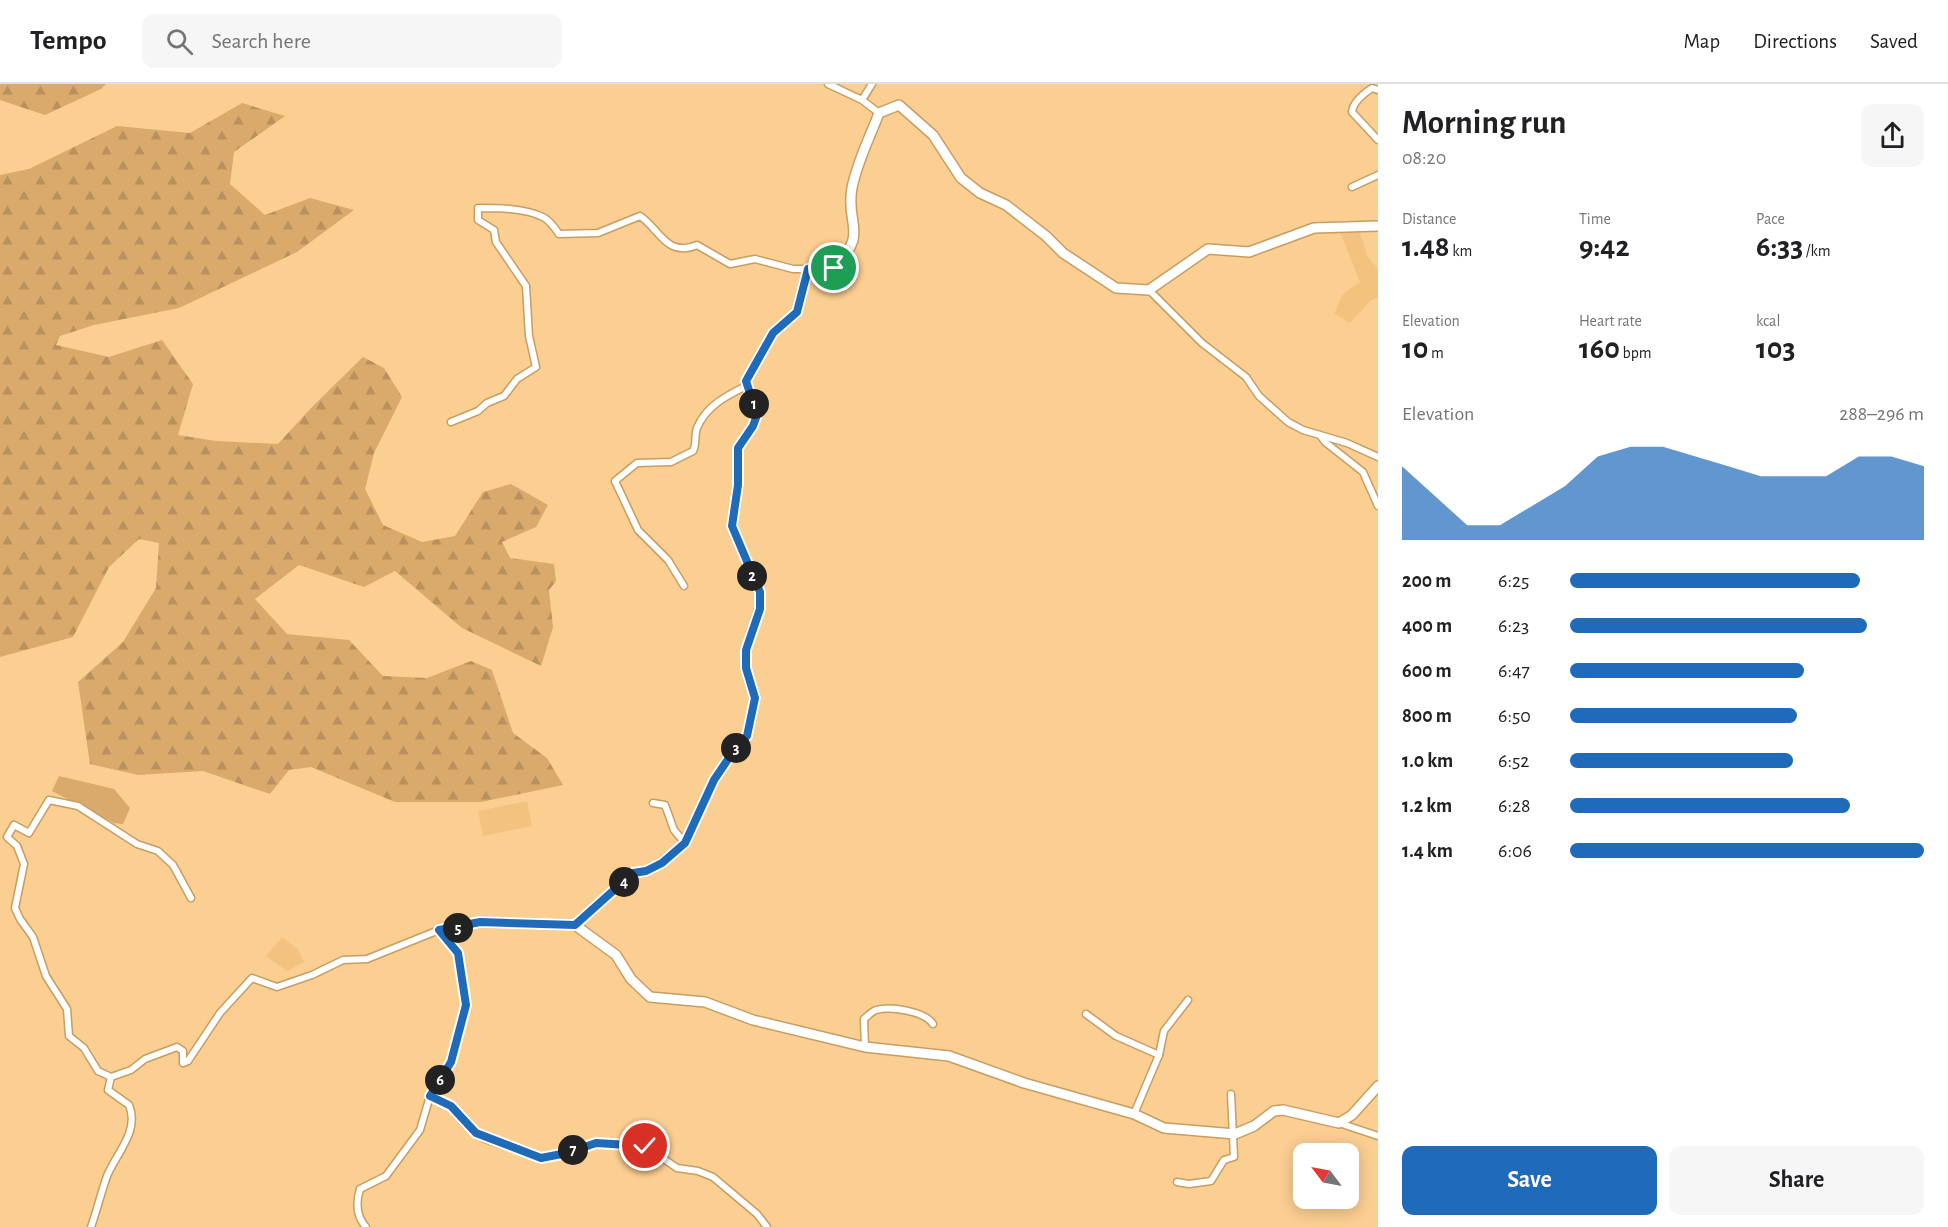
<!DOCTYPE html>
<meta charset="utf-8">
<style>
:root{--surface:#fff;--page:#f6f6f6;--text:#202124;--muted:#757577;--line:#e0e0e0;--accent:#206aba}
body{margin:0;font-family:"Alegreya Sans",sans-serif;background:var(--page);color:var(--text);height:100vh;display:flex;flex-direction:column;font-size:22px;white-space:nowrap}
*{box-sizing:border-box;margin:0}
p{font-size:20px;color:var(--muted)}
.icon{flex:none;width:33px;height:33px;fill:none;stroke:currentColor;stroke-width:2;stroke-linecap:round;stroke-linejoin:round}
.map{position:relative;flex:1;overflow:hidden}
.drawer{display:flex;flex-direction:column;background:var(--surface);width:570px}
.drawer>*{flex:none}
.needle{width:39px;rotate:302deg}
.buttons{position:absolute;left:1293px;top:1059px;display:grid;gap:12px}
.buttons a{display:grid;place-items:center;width:66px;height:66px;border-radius:12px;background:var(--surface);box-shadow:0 3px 15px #0003;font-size:30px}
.pin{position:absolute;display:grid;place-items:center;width:51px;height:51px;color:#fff;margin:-26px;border:3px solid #fff;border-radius:50%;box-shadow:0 2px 6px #0007}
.km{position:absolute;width:30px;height:30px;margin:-15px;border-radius:50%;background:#222;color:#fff;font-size:16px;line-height:30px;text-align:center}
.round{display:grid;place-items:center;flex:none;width:63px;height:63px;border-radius:12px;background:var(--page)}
.head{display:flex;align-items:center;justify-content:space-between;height:102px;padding:0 24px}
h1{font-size:33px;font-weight:600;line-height:45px}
.figures{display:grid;grid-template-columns:repeat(3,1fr);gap:9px;height:102px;padding:6px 24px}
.figures div{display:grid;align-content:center}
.figures b{font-size:30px;font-weight:600}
.figures small{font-size:16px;font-weight:400}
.figures p{font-size:16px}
.chart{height:168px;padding:12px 24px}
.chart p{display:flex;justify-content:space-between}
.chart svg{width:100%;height:108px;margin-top:6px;fill:var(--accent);opacity:.7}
.cta{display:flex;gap:12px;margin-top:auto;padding:12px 24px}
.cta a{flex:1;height:69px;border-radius:12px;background:var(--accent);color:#fff;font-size:24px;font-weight:600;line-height:69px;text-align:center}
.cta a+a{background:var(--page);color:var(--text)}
ul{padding:0 24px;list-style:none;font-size:20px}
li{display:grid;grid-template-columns:96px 72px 1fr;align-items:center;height:45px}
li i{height:15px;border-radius:8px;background:var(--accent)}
header{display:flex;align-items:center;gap:36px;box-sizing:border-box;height:84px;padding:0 30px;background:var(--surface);border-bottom:2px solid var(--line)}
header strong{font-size:28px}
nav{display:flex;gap:33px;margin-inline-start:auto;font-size:21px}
.search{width:420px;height:54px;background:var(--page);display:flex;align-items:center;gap:15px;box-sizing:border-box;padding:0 21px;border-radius:12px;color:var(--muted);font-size:22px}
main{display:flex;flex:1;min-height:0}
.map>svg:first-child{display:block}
</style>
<header>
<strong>Tempo</strong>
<div class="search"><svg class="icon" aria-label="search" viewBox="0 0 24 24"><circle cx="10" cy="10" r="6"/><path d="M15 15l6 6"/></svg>Search here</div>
<nav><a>Map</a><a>Directions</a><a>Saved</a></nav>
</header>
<main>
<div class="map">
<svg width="1378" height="1143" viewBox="0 0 1378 1143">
<defs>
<pattern id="forest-firs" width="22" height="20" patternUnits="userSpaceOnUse" patternTransform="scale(1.5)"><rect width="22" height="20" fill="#d9aa6c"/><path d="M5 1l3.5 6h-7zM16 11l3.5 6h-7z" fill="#ba915c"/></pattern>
</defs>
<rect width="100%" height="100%" fill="#fbce92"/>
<!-- built -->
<g fill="#f4c27f">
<polygon points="1359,147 1368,173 1378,185 1378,214 1371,216 1350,239 1334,230 1343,210 1360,198 1340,148"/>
<polygon points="527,717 532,742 483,752 478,727"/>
<polygon points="282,853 298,865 304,878 287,887 266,872"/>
</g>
<!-- green -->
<polygon fill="#d9aa6c" points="59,692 114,705 130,724 123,740 114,739 52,707"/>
<!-- forest -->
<g fill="url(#forest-firs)">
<polygon points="0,0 106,0 101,5 45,31 0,16"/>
<polygon points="242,19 285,32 234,68 230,100 265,131 310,114 354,126 297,168 179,224 94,241 60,252 56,261 109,273 162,256 193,300 178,351 216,357 278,360 311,324 363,273 384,284 402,313 374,369 365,405 383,441 422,458 455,452 483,408 511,400 548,421 536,443 502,458 510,474 554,480 556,497 549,506 553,543 541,582 462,544 395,487 364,503 299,481 255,515 287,550 349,556 383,592 427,594 471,577 492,586 513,649 547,674 563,701 481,718 395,718 311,683 289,686 270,710 203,687 138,691 90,680 78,598 123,558 156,504 159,459 139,455 109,483 73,553 0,573 0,91 29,85 117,42 190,49"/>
</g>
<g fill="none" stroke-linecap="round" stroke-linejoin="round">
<!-- street casing -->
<g stroke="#c89d62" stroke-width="9">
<g id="street">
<polyline points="828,0 862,16"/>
<polyline points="872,0 862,16 879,29"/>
<path d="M1378 6 1372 4C1363 10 1353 18 1352 28L1378 56"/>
<polyline points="1352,103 1378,91"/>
<polyline points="1149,206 1202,259 1246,293 1259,312 1288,338 1303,346 1347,359 1378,373"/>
<path d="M451 338 478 327 487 319 504 312 517 295 536 283 529 252 526 202 496 158 494 146 478 136V124C498 124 524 124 543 133 549 136 555 144 559 150L598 149 640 132C659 144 666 174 697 161L730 180 755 175 793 185H808"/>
<polyline points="1320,351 1325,358 1363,388 1378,422"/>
<path d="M684 502 668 476 638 446 615 397 637 379 671 378 693 367C697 360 694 352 697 344 706 322 726 312 746 302"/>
<polyline points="653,719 665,721 674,746 685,759"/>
<path d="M191 814 173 781 158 767 137 760 78 722 49 716 29 749 14 741 7 753 17 762 24 780 15 824 20 835 33 853 46 892 67 925 69 952 84 964 98 987 111 993 131 986 145 975 177 963 183 967V979L188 977 220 929 252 894 277 903 312 891 343 876 367 875 439 846 458 869 466 921 451 978 430 1012 420 1046 386 1092 360 1105C356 1118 356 1132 366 1143"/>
<polyline points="1086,930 1116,952 1159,971 1134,1030"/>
<path d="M865 963 864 935C868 932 871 928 876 926 890 922 925 927 933 940"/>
<polyline points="1159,971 1164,947 1188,916"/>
<polyline points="430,1012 451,1022 476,1049 485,1055 541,1074 596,1059 645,1062 677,1084 698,1087 713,1093 757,1130 767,1143"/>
<polyline points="1339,1039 1378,1052"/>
<polyline points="1177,1098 1189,1100 1211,1097 1224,1076 1234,1073 1231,1010"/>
<path d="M91 1143C97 1126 101 1109 107 1092 116 1070 140 1047 129 1021L108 1006 111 993"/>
</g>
</g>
<!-- secondary casing -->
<g stroke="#c89d62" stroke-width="12">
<g id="secondary">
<path d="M575 841 633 789 646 787 662 779 685 759 714 696 737 662 747 652 755 614 746 584V566L760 524V508L732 442 738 401V364L753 342 757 331 746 297 773 249 797 228 808 185 834 184C870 147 845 142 852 104 857 78 870 53 879 29L899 21 933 51 961 94 980 109 1006 121 1046 152 1063 169 1116 204 1149 206 1208 165 1249 168 1314 144 1378 142"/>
<polyline points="439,846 480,838 575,841 616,871 631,895 650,913 705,918 753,936 865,963 949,972 1024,999 1134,1030 1164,1044 1235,1050 1254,1042 1274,1027 1283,1026 1339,1039 1352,1031 1378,1002"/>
</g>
</g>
<!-- street -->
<use href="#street" stroke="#fff" stroke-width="6"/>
<!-- secondary -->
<use href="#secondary" stroke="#fff" stroke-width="9"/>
</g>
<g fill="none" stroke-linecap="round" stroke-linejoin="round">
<!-- route casing -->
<g stroke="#fff" stroke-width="12">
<polyline id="route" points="645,1062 596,1059 567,1069 541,1074 476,1049 451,1022 430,1012 451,978 466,921 458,869 439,846 480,838 575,841 633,789 646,787 662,779 685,759 714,696 737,662 747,652 755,614 746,584 746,566 760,525 760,508 732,442 738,401 738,364 753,342 757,331 746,297 773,249 797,228 808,185 834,184"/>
</g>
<!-- route -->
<use href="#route" stroke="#206aba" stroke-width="8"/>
</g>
</svg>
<div class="buttons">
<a><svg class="needle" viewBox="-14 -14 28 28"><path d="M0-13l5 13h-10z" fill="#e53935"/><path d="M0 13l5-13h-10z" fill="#757577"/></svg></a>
</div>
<div class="pin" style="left:834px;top:184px;background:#1e9e55"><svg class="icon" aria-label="arrive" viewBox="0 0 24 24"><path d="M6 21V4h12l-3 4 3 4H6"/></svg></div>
<div class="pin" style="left:645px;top:1062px;background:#d93025"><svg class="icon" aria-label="check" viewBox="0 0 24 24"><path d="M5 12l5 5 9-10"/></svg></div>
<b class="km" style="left:754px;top:320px">1</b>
<b class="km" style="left:752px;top:492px">2</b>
<b class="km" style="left:736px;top:664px">3</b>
<b class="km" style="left:624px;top:798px">4</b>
<b class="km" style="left:458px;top:844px">5</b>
<b class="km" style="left:440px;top:996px">6</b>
<b class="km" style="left:573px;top:1066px">7</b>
</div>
<section class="drawer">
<div class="head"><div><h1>Morning run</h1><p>08:20</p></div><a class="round"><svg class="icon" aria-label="share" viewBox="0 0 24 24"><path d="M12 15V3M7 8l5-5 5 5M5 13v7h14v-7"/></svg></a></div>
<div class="figures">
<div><p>Distance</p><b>1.48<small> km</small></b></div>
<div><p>Time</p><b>9:42</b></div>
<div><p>Pace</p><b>6:33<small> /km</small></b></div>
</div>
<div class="figures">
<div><p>Elevation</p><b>10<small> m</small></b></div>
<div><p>Heart rate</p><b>160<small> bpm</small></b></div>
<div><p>kcal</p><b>103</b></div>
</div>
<div class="chart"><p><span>Elevation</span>288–296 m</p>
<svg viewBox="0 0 160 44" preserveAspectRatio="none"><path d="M0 44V14L10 26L20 38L30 38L40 30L50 22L60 10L70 6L80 6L90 10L100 14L110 18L120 18L130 18L140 10L150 10L160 14V44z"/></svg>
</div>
<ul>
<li><b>200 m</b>6:25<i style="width:82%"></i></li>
<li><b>400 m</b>6:23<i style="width:84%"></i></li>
<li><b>600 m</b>6:47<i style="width:66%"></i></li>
<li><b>800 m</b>6:50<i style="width:64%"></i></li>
<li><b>1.0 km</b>6:52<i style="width:63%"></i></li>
<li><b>1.2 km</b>6:28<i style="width:79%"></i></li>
<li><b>1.4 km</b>6:06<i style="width:100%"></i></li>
</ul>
<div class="cta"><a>Save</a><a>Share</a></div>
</section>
</main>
